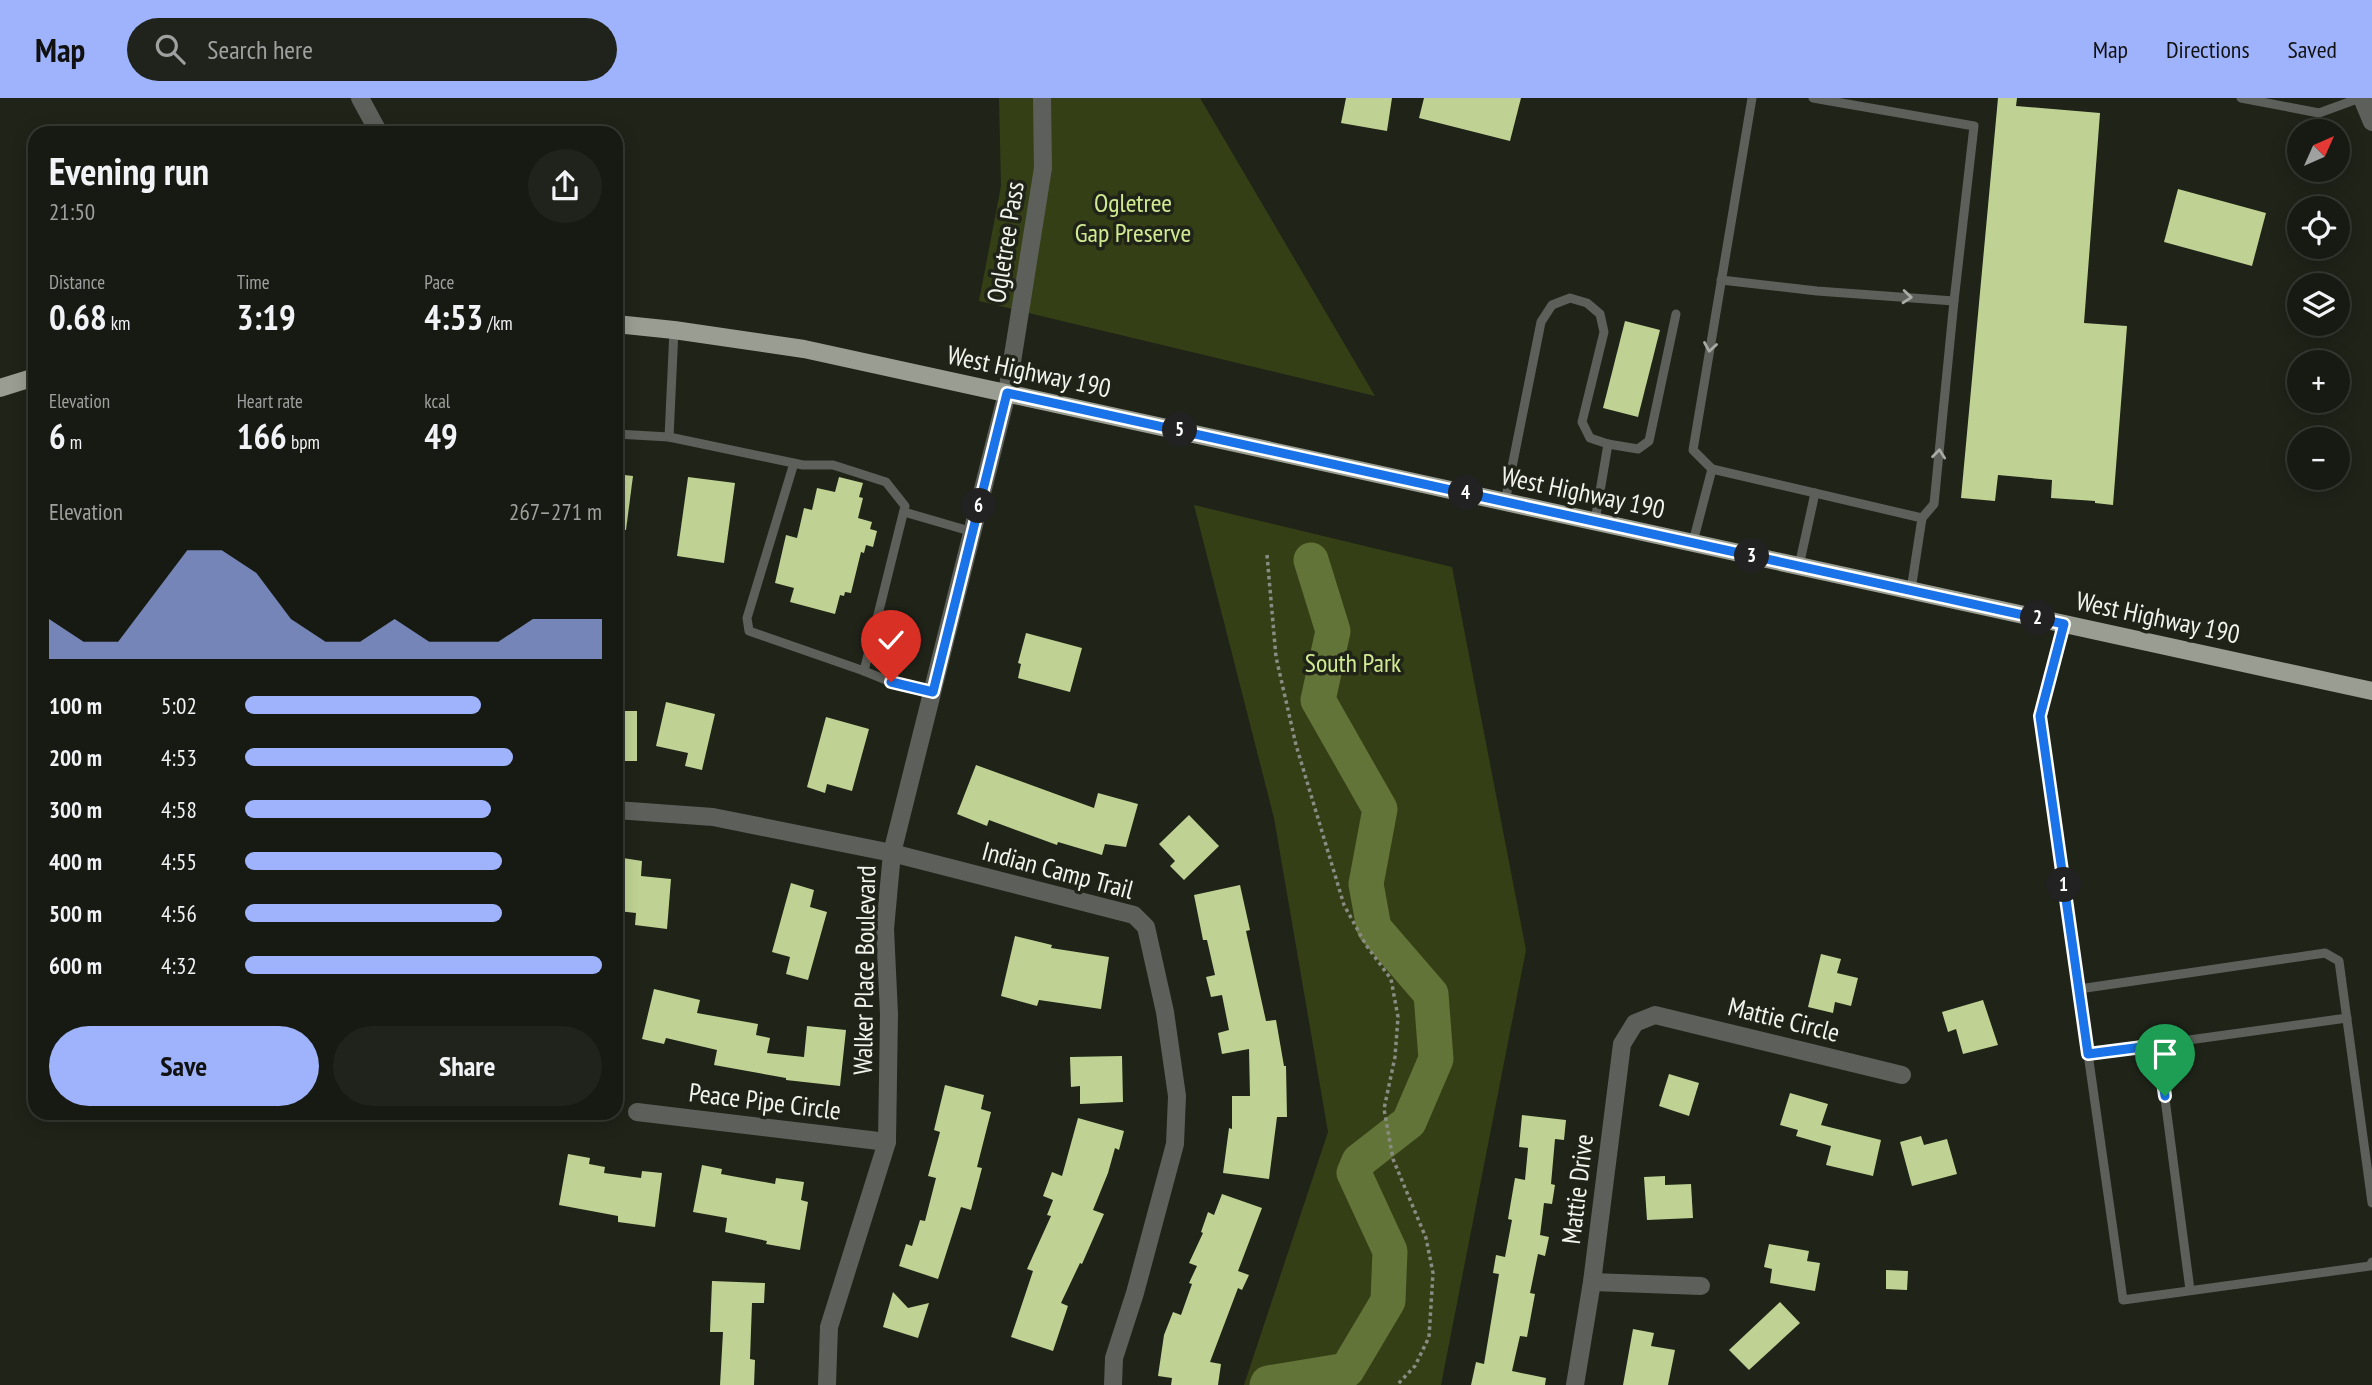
<!DOCTYPE html>
<meta charset="utf-8">
<style>
:root{--surface:#171a12;--page:#20231b;--text:#f1f3f6;--muted:#9ea19f;--line:#363832;--accent:#9fb3fd}
body{margin:0;font-family:"PT Sans Narrow",sans-serif;background:var(--page);color:var(--text);height:100vh;display:flex;flex-direction:column;font-size:26px;white-space:nowrap}
*{box-sizing:border-box;margin:0}
p{font-size:23px;color:var(--muted)}
.icon{flex:none;width:38px;height:38px;fill:none;stroke:currentColor;stroke-width:2;stroke-linecap:round;stroke-linejoin:round}
.map{position:relative;flex:1;overflow:hidden}
.drawer{position:absolute;left:28px;top:28px;width:595px;height:994px;display:flex;flex-direction:column;background:var(--surface);border-radius:21px;box-shadow:0 4px 18px #0003,0 0 0 2px var(--line)}
.drawer>*{flex:none}
.needle{width:46px;rotate:45deg}
.fabs{position:absolute;left:2287px;top:21px;display:grid;gap:14px}
.fabs a{display:grid;place-items:center;width:63px;height:63px;border-radius:50%;background:var(--surface);box-shadow:0 4px 18px #0003,0 0 0 2px var(--line);font-size:35px}
.pin{position:absolute;display:grid;place-items:center;width:60px;height:60px;color:#fff;margin:-72px -30px;border-radius:50% 50% 50% 0;rotate:-45deg;box-shadow:0 0 7px #0007}
.pin .icon{rotate:45deg}
.km{position:absolute;width:35px;height:35px;margin:-18px;border-radius:50%;background:#222;color:#fff;font-size:19px;line-height:35px;text-align:center}
.round{display:grid;place-items:center;flex:none;width:74px;height:74px;border-radius:37px;background:var(--page)}
.headline{display:flex;align-items:center;justify-content:space-between;height:119px;padding:0 21px}
h1{font-size:38px;font-weight:700;line-height:52px}
.stats{display:grid;grid-template-columns:repeat(3,1fr);gap:10px;height:119px;padding:7px 21px}
.stats div{display:grid;align-content:center}
.stats b{font-size:35px;font-weight:700}
.stats small{font-size:19px;font-weight:400}
.stats p{font-size:19px}
.chart{height:196px;padding:14px 21px}
.chart p{display:flex;justify-content:space-between}
.chart svg{width:100%;height:126px;margin-top:7px;fill:var(--accent);opacity:.7}
.action{display:flex;gap:14px;margin-top:auto;padding:14px 21px}
.action a{flex:1;height:80px;border-radius:42px;background:var(--accent);color:#111;font-size:28px;font-weight:700;line-height:80px;text-align:center}
.action a+a{background:var(--page);color:var(--text)}
ul{padding:0 21px;list-style:none;font-size:23px}
li{display:grid;grid-template-columns:112px 84px 1fr;align-items:center;height:52px}
li i{height:18px;border-radius:9px;background:var(--accent)}
header{display:flex;align-items:center;gap:42px;box-sizing:border-box;height:98px;padding:0 35px;background:var(--accent);color:#111}
header strong{font-size:33px}
nav{display:flex;gap:38px;margin-inline-start:auto;font-size:24px}
.search{width:490px;height:63px;background:var(--page);display:flex;align-items:center;gap:18px;box-sizing:border-box;padding:0 24px;border-radius:38px;color:var(--muted);font-size:26px}
.map>svg:first-child{display:block}
</style>
<header>
<strong>Map</strong>
<div class="search"><svg class="icon" aria-label="search" viewBox="0 0 24 24"><circle cx="10" cy="10" r="6"/><path d="M15 15l6 6"/></svg>Search here</div>
<nav><a>Map</a><a>Directions</a><a>Saved</a></nav>
</header>
<div class="map">
<svg width="2372" height="1287" viewBox="0 0 2372 1287">
<rect width="100%" height="100%" fill="#1f2318"/>
<!-- green -->
<g fill="#353f16">
<polygon points="999,0 1200,0 1375,298 979,203 1001,88"/>
<polygon points="1194,407 1452,469 1526,852 1441,1287 1244,1287 1328,1034 1274,720"/>
</g>
<g fill="none" stroke-linecap="round" stroke-linejoin="round">
<!-- river -->
<polyline stroke="#637438" stroke-width="35" points="1267,1287 1268,1285 1347,1272 1388,1203 1390,1153 1354,1075 1359,1063 1409,1024 1436,961 1431,896 1374,830 1366,786 1380,711 1318,602 1333,533 1311,462"/>
</g>
<!-- building -->
<g fill="#bfd293">
<polygon points="1346,0 1392,0 1387,33 1341,25"/>
<polygon points="1424,0 1521,0 1510,43 1419,20"/>
<polygon points="1998,0 2017,0 2016,8 2100,15 2084,225 2127,228 2113,407 2095,405 2095,403 2051,400 2052,382 1998,377 1995,403 1961,400"/>
<polygon points="2178,91 2266,115 2252,168 2164,144"/>
<polygon points="1625,223 1660,232 1638,319 1603,310"/>
<polygon points="616,376 633,378 626,432 616,432"/>
<polygon points="688,379 735,385 724,465 677,458"/>
<polygon points="839,379 863,385 859,399 863,400 858,420 872,424 870,431 877,433 873,449 866,447 864,455 861,454 851,495 845,494 844,498 840,497 835,516 790,504 794,490 775,485 786,437 797,440 804,410 812,412 817,390 835,394"/>
<polygon points="1026,535 1082,550 1070,594 1018,580 1021,566 1018,565"/>
<polygon points="666,604 715,616 702,672 685,668 688,655 656,648"/>
<rect x="616" y="613" width="21" height="50"/>
<polygon points="826,619 869,631 852,693 827,686 825,695 807,689"/>
<polygon points="976,667 1094,710 1098,695 1138,706 1126,749 1105,746 1102,757 1058,744 1057,747 989,722 987,728 957,716"/>
<polygon points="1189,717 1219,748 1184,782 1170,768 1175,763 1159,746"/>
<polygon points="623,760 642,763 641,778 671,781 667,831 635,827 636,815 618,813"/>
<polygon points="791,785 814,792 810,809 827,814 808,882 786,876 790,859 772,854"/>
<polygon points="1240,787 1250,832 1246,833 1266,923 1276,922 1284,968 1286,968 1287,1019 1277,1019 1269,1081 1223,1075 1229,1030 1232,1031 1232,998 1250,998 1249,951 1222,956 1218,935 1229,932 1222,897 1211,899 1206,879 1215,877 1207,842 1203,842 1194,797"/>
<polygon points="1015,838 1052,847 1051,850 1109,859 1101,911 1039,902 1037,908 1001,898"/>
<polygon points="1821,856 1841,861 1837,875 1858,880 1851,908 1835,904 1833,915 1808,909"/>
<polygon points="654,891 700,902 697,915 758,926 756,937 770,940 767,955 804,959 807,928 846,932 840,988 786,982 786,980 714,967 717,952 666,940 664,946 642,941"/>
<polygon points="1983,902 1998,947 1963,956 1956,931 1948,934 1942,914"/>
<polygon points="1122,958 1123,1004 1080,1006 1080,988 1071,989 1070,959"/>
<polygon points="1669,976 1699,985 1689,1018 1659,1008"/>
<polygon points="945,987 984,997 981,1011 991,1014 977,1069 982,1070 971,1112 961,1109 938,1181 899,1168 906,1146 912,1148 920,1122 925,1123 936,1080 928,1078 940,1034 934,1032"/>
<polygon points="1790,995 1828,1006 1821,1027 1881,1042 1873,1078 1826,1067 1831,1048 1796,1038 1798,1032 1780,1027"/>
<polygon points="1522,1017 1566,1022 1564,1042 1555,1041 1551,1086 1555,1087 1552,1106 1544,1105 1540,1137 1549,1139 1545,1158 1538,1156 1530,1195 1535,1196 1527,1239 1520,1238 1512,1273 1546,1280 1545,1287 1471,1287 1476,1264 1484,1266 1499,1176 1493,1175 1496,1157 1505,1159 1512,1122 1508,1121 1515,1080 1525,1082 1528,1050 1519,1049"/>
<polygon points="1078,1020 1124,1033 1119,1052 1115,1050 1108,1075 1093,1112 1104,1116 1082,1166 1080,1165 1061,1205 1068,1208 1053,1253 1011,1239 1033,1173 1027,1171 1051,1118 1047,1117 1053,1102 1043,1098 1052,1074 1062,1078"/>
<polygon points="1921,1038 1924,1047 1947,1041 1957,1076 1912,1088 1900,1044"/>
<polygon points="568,1056 590,1060 589,1066 605,1069 604,1075 641,1080 642,1073 662,1075 655,1129 618,1124 618,1118 559,1107"/>
<polygon points="702,1067 722,1071 721,1076 775,1086 776,1080 804,1084 801,1102 808,1104 800,1152 766,1146 767,1143 725,1134 727,1120 693,1114"/>
<polygon points="1665,1078 1665,1087 1691,1086 1693,1120 1647,1122 1644,1079"/>
<polygon points="1222,1096 1262,1110 1238,1173 1249,1177 1242,1192 1238,1190 1210,1264 1221,1266 1218,1287 1171,1287 1172,1280 1158,1278 1164,1237 1173,1214 1181,1217 1192,1186 1189,1185 1197,1168 1189,1165 1203,1135 1201,1134 1208,1114 1214,1117"/>
<polygon points="1769,1146 1809,1153 1807,1163 1820,1165 1815,1193 1770,1185 1772,1171 1764,1169"/>
<polygon points="1886,1172 1908,1173 1907,1192 1886,1191"/>
<polygon points="712,1183 765,1185 764,1205 752,1205 750,1261 755,1262 754,1287 720,1287 723,1234 710,1234"/>
<polygon points="893,1194 908,1210 929,1205 918,1240 883,1229"/>
<polygon points="1780,1204 1800,1225 1749,1272 1729,1252"/>
<polygon points="1633,1231 1654,1235 1651,1248 1675,1252 1668,1287 1623,1287"/>
</g>
<g fill="none" stroke-linecap="round" stroke-linejoin="round">
<!-- path -->
<polyline stroke="#898c83" stroke-width="3.5" stroke-dasharray="3.5 3.5" stroke-linecap="butt" points="1267,457 1276,559 1296,647 1344,807 1366,847 1391,881 1398,919 1395,959 1384,1011 1393,1061 1426,1140 1433,1175 1429,1239 1415,1268 1397,1287"/>
<!-- lane -->
<g stroke="#5d5f5a" stroke-width="9">
<polyline points="1813,0 1974,28 1954,203 1934,406 1922,420"/>
<polyline points="2241,0 2319,15 2360,0"/>
<polyline points="1721,182 1817,193 1954,203"/>
<polyline points="616,336 669,339 674,232"/>
<polyline points="669,339 803,367 833,367 886,384 905,408 864,573 749,533 747,520 794,365"/>
<polyline points="1712,371 1693,352 1752,0"/>
<polyline points="1505,404 1541,224 1552,207 1570,200 1587,205 1600,216 1604,234 1582,324 1590,340 1608,346"/>
<polyline points="904,414 973,434"/>
<polyline points="1595,423 1608,346 1638,351 1649,343 1676,216"/>
<polyline points="1693,444 1712,371 1922,420 1911,492"/>
<polyline points="1799,468 1815,395"/>
<polyline points="2064,526 2040,618 2123,1202 2370,1168 2372,1164"/>
<polyline points="864,573 891,584 932,594"/>
<polyline points="2079,891 2325,855 2339,863 2372,1105"/>
<polyline points="2158,947 2190,1192"/>
<polyline points="2088,956 2347,920"/>
</g>
<!-- street -->
<g stroke="#5d5f5a" stroke-width="18">
<polyline points="360,0 379,35"/>
<polyline points="2362,0 2372,24"/>
<polyline points="616,712 713,719 892,755 1134,817 1146,829 1165,914 1177,998 1175,1046 1135,1195 1114,1260 1113,1287"/>
<polyline points="637,1014 887,1044"/>
<polyline points="1592,1184 1701,1188"/>
<polyline points="827,1287 829,1229 887,1044 889,916 885,831 892,755 1007,295 1043,70 1042,0"/>
<polyline points="1575,1287 1592,1184 1622,946 1635,925 1655,917 1902,977"/>
</g>
<!-- primary -->
<g stroke="#9a9e92" stroke-width="18">
<polyline points="616,226 674,232 804,251 2372,593"/>
<polyline points="0,290 35,279"/>
</g>
</g>
<!-- one-way arrows -->
<defs><path id="oneway-chevron" d="M-2-3.5L2.5 0L-2 3.5" fill="none" stroke-width="1.6" stroke-linecap="round" stroke-linejoin="round" transform="scale(1.75)"/></defs>
<g stroke="#a8aaa4">
<use href="#oneway-chevron" transform="translate(1907 199) rotate(5)"/>
<use href="#oneway-chevron" transform="translate(1710 249) rotate(99)"/>
<use href="#oneway-chevron" transform="translate(1939 356) rotate(-84)"/>
</g>
<g fill="none" stroke-linecap="round" stroke-linejoin="round">
<!-- route casing -->
<g stroke="#fff" stroke-width="14">
<polyline id="route" points="891,584 933,594 1007,295 2064,526 2040,618 2088,956 2158,947 2165,998"/>
</g>
<!-- route -->
<use href="#route" stroke="#1a73e8" stroke-width="9"/>
</g>
<g text-anchor="middle" dominant-baseline="central" stroke-width="7" stroke-linejoin="round" paint-order="stroke">
<!-- park labels -->
<g font-size="26" fill="#d1ea92" stroke="#1f2318">
<text x="1133" y="104">Ogletree<tspan x="1133" dy="30">Gap Preserve</tspan></text>
<text x="1353" y="564">South Park</text>
</g>
<!-- street labels -->
<g font-size="26" fill="#f2f4ed" stroke="#1f2318">
<text transform="translate(1005 144) rotate(-81)">Ogletree Pass</text>
<text transform="translate(1029 273) rotate(12)">West Highway 190</text>
<text transform="translate(1583 394) rotate(12)">West Highway 190</text>
<text transform="translate(2158 519) rotate(12)">West Highway 190</text>
<text transform="translate(1058 772) rotate(15)">Indian Camp Trail</text>
<text transform="translate(864 872) rotate(-89)">Walker Place Boulevard</text>
<text transform="translate(1784 921) rotate(14)">Mattie Circle</text>
<text transform="translate(765 1003) rotate(7)">Peace Pipe Circle</text>
<text transform="translate(1577 1091) rotate(-83)">Mattie Drive</text>
</g>
</g>
</svg>
<div class="fabs">
<a><svg class="needle" viewBox="-14 -14 28 28"><path d="M0-13l5 13h-10z" fill="#e53935"/><path d="M0 13l5-13h-10z" fill="#9ea19f"/></svg></a>
<a><svg class="icon" aria-label="locate" viewBox="0 0 24 24"><circle cx="12" cy="12" r="6"/><path d="M12 2v4M12 18v4M2 12h4M18 12h4"/></svg></a>
<a><svg class="icon" aria-label="layers" viewBox="0 0 24 24"><path d="M12 4l9 5-9 5-9-5zM3 14l9 5 9-5"/></svg></a>
<a>+</a>
<a>−</a>
</div>
<div class="pin" style="left:2165px;top:998px;background:#1e9e55"><svg class="icon" aria-label="arrive" viewBox="0 0 24 24"><path d="M6 21V4h12l-3 4 3 4H6"/></svg></div>
<div class="pin" style="left:891px;top:584px;background:#d93025"><svg class="icon" aria-label="check" viewBox="0 0 24 24"><path d="M5 12l5 5 9-10"/></svg></div>
<b class="km" style="left:2064px;top:787px">1</b>
<b class="km" style="left:2038px;top:520px">2</b>
<b class="km" style="left:1752px;top:458px">3</b>
<b class="km" style="left:1466px;top:395px">4</b>
<b class="km" style="left:1180px;top:332px">5</b>
<b class="km" style="left:979px;top:408px">6</b>
<section class="drawer">
<div class="headline"><div><h1>Evening run</h1><p>21:50</p></div><a class="round"><svg class="icon" aria-label="share" viewBox="0 0 24 24"><path d="M12 15V3M7 8l5-5 5 5M5 13v7h14v-7"/></svg></a></div>
<div class="stats">
<div><p>Distance</p><b>0.68<small> km</small></b></div>
<div><p>Time</p><b>3:19</b></div>
<div><p>Pace</p><b>4:53<small> /km</small></b></div>
</div>
<div class="stats">
<div><p>Elevation</p><b>6<small> m</small></b></div>
<div><p>Heart rate</p><b>166<small> bpm</small></b></div>
<div><p>kcal</p><b>49</b></div>
</div>
<div class="chart"><p><span>Elevation</span>267–271 m</p>
<svg viewBox="0 0 160 44" preserveAspectRatio="none"><path d="M0 44V30L10 38L20 38L30 22L40 6L50 6L60 14L70 30L80 38L90 38L100 30L110 38L120 38L130 38L140 30L150 30L160 30V44z"/></svg>
</div>
<ul>
<li><b>100 m</b>5:02<i style="width:66%"></i></li>
<li><b>200 m</b>4:53<i style="width:75%"></i></li>
<li><b>300 m</b>4:58<i style="width:69%"></i></li>
<li><b>400 m</b>4:55<i style="width:72%"></i></li>
<li><b>500 m</b>4:56<i style="width:72%"></i></li>
<li><b>600 m</b>4:32<i style="width:100%"></i></li>
</ul>
<div class="action"><a>Save</a><a>Share</a></div>
</section>
</div>
